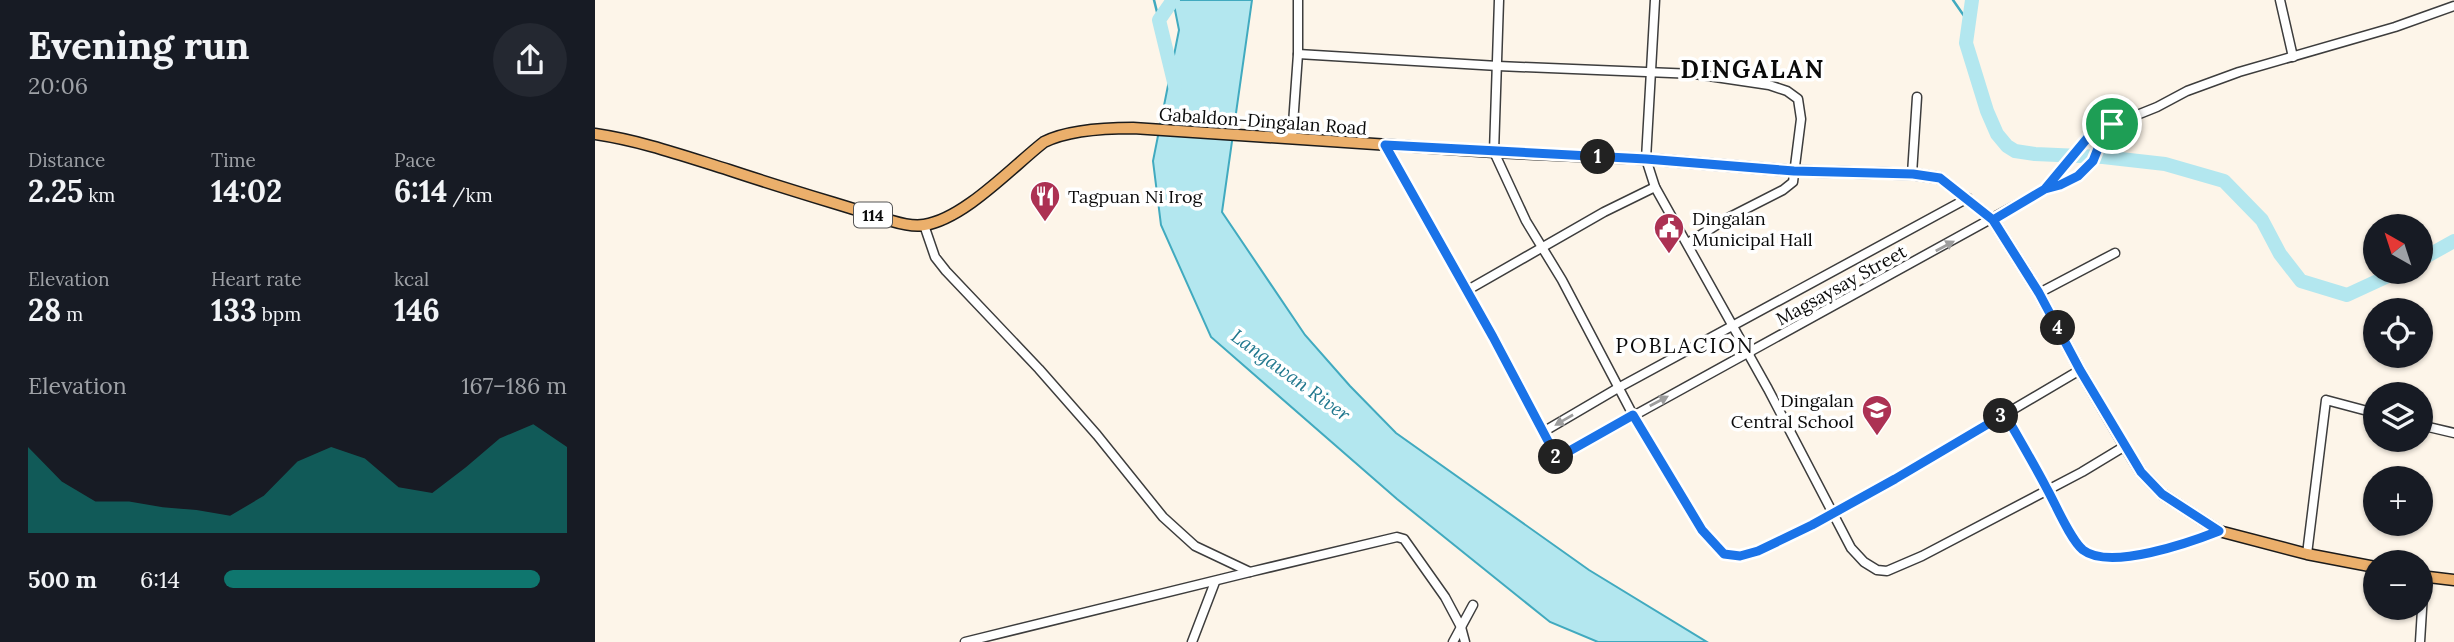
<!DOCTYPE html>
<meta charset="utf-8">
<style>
:root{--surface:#171b24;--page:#242831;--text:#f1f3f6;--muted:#9ea1a6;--accent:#0f766e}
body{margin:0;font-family:Lora,serif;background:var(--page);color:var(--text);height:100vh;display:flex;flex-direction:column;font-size:26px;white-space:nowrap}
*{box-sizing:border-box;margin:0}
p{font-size:23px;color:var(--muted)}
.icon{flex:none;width:38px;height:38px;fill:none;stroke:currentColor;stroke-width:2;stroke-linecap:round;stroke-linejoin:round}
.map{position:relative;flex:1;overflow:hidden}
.panel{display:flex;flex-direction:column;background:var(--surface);width:595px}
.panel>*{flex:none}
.needle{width:46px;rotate:321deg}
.tools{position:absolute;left:1768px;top:214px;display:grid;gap:14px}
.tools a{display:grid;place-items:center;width:70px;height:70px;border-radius:50%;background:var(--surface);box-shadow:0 2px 5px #0004;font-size:35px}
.pin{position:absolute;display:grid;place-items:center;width:60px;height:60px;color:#fff;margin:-30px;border:4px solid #fff;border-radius:50%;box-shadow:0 2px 7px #0007}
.km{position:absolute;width:35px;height:35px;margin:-18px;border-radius:50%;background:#222;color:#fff;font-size:19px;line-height:35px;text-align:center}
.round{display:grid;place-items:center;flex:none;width:74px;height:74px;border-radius:37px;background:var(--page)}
.headline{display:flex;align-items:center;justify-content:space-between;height:119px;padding:0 28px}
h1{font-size:38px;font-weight:800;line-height:52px}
.metrics{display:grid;grid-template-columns:repeat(3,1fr);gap:10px;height:119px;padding:7px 28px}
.metrics div{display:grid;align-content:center}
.metrics b{font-size:30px;font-weight:800}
.metrics small{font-size:19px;font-weight:400}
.metrics p{font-size:19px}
.chart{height:196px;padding:14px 28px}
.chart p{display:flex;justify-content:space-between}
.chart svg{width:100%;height:126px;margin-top:7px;fill:var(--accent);opacity:.7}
ul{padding:0 28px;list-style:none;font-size:23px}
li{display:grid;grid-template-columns:112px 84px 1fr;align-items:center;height:52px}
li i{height:18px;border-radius:9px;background:var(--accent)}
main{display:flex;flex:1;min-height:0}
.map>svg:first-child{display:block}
</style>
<main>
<section class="panel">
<div class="headline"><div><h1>Evening run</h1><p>20:06</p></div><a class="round"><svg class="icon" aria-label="share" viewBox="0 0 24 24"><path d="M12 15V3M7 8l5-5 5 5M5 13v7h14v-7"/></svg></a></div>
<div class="metrics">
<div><p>Distance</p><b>2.25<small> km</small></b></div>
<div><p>Time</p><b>14:02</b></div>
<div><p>Pace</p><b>6:14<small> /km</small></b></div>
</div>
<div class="metrics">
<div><p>Elevation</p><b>28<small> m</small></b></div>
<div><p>Heart rate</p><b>133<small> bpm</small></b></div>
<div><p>kcal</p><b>146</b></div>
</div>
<div class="chart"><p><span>Elevation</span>167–186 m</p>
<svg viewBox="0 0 160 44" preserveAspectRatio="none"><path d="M0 44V14L10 26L20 33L30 33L40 35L50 36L60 38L70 31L80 19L90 14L100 18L110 28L120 30L130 21L140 11L150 6L160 14V44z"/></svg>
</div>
<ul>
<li><b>500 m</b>6:14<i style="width:92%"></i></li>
</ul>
</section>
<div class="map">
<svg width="1859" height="642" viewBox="0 0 1859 642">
<rect width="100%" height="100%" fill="#fdf5e9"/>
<!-- water -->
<polygon fill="#b3e7ef" stroke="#41aabf" stroke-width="2" points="578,0 657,0 627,212 710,335 755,386 801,433 994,570 1112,642 1003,642 955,622 802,499 616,337 566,225 558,161 584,30"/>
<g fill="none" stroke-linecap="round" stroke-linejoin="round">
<!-- stream -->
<g stroke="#41aabf" stroke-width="2.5">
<polyline points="559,0 564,20"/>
<polyline points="1358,0 1374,23"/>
</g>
<!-- river -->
<g stroke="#b3e7ef" stroke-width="14">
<polyline points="578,0 564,20 580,86"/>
<polyline points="1377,0 1371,43 1392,111 1402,134 1412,146 1420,151 1440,154 1508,157 1570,164 1629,181 1667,220 1685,254 1706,281 1752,295 1804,271"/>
<polyline points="1825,260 1859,241"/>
</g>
<!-- minor casing -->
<g stroke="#3d3d3d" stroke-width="11">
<g id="minor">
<polyline points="904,0 899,152 931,221 967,280 1038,415 1107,530 1129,554 1145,556 1163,551 1217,525 1300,479 1485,370"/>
<polyline points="1060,0 1051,159 1060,187 1173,389 1256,548 1269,562 1282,570 1292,571 1327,556 1487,472 1530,446"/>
<polyline points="1685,0 1698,57"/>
<polyline points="703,54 903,66 1100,74 1174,85 1192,91 1203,99 1206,119 1198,182 1188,190 1131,219 1093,243"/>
<polyline points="697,138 703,54 703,0"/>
<polyline points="790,145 924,384 962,458 1441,194 1483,176 1498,161 1508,136 1517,125 1562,107 1592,91 1644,72 1800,27 1859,6"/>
<polyline points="1317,174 1322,97"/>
<polyline points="1450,189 1500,129 1517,125"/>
<polyline points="329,225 340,257 351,271 444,369 502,435 568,517 600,546 655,572 802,537 809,539 850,597 866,627 870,642"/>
<polyline points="871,291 1009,212 1060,187"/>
<polyline points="1444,293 1520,253"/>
<path d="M1410 414C1424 439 1439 464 1452 489 1460 505 1475 540 1488 550 1515 571 1595 543 1624 531"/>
<polyline points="1825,425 1859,433"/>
<polyline points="948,432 1023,388 1373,198"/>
<polyline points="1712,554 1731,400 1780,413"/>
<polyline points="370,642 655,572"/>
<polyline points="597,642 620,582"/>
<polyline points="858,642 878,605"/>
<polyline points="1825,642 1829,577"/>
</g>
</g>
<!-- major casing -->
<g stroke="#1b1b1b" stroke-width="13">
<g id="major">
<path d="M0 134C47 141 89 156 134 170 188 188 243 204 297 221 307 224 318 227 329 225 369 219 417 167 449 142 473 130 510 128 538 128L899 152 1051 159 1199 171 1317 174 1345 178 1398 220 1444 293 1485 370 1530 446 1546 472 1567 494 1624 531 1712 554 1780 567"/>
<polyline points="1825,576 1859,580"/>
</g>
</g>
<!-- minor -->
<use href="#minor" stroke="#fff" stroke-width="8"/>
<!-- major -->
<use href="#major" stroke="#ebaf6b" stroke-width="10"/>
</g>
<!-- one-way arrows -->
<defs><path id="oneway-solid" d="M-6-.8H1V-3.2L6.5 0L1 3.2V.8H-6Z" transform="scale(1.75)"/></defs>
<g fill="#9d9d9d">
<use href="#oneway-solid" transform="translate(1350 246) rotate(-28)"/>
<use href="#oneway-solid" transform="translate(1064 401) rotate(-28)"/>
<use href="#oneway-solid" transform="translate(969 420) rotate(150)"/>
</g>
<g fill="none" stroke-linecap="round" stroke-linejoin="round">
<!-- route casing -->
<g stroke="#fff" stroke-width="14">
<path id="route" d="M1517 124 1500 129 1450 189 1398 220 1345 178 1318 174 1199 171 1051 159 790 145 898 337 962 458 1038 415 1107 530 1129 554 1145 556 1163 551 1217 525 1300 479 1410 414C1424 439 1439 464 1452 489 1461 505 1475 539 1488 550 1515 571 1596 542 1624 531L1567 494 1546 472 1485 370 1444 293 1398 220 1450 189 1465 185 1483 176 1498 161 1508 136 1517 124"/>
</g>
<!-- route -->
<use href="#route" stroke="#1a73e8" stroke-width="9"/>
</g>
<!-- icons -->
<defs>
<g id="restaurant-pin" transform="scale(1.575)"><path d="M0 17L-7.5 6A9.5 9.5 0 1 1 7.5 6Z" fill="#ac3153" stroke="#fff"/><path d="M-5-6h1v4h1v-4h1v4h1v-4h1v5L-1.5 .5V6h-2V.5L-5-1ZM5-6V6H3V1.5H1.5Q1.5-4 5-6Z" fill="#fff"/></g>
<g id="civic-pin" transform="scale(1.575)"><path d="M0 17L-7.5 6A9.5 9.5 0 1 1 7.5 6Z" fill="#ac3153" stroke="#fff"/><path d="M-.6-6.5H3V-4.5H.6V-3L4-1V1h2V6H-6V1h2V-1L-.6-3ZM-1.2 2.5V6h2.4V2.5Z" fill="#fff"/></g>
<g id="school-pin" transform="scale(1.575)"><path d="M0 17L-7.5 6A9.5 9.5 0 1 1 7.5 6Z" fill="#ac3153" stroke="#fff"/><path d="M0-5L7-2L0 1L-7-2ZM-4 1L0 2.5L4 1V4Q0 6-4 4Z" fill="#fff"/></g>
</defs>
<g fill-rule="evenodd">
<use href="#restaurant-pin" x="450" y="196"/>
<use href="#civic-pin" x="1074" y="228"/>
<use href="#school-pin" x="1282" y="410"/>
</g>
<g text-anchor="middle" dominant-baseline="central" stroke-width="7" stroke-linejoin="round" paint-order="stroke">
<!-- shield labels -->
<rect fill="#fff" stroke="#545454" stroke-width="2" x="259" y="202.5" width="38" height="25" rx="5"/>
<g font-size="16" font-weight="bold" fill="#0a0a0a">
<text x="278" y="215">114</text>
</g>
<!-- street labels -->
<g font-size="18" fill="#0a0a0a" stroke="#fff">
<text transform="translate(668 121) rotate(4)">Gabaldon-Dingalan Road</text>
<text transform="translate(1246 285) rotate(-29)">Magsaysay Street</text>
</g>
<!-- poi labels -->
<g font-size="18" fill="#0a0a0a" stroke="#fff" text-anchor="start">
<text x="473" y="196">Tagpuan Ni Irog</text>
<text x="1097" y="218">Dingalan<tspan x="1097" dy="21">Municipal Hall</tspan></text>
<text x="1259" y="400" text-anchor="end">Dingalan<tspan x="1259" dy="21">Central School</tspan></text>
</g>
<!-- water labels -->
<g font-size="19" font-style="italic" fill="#21788e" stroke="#fff">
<text transform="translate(696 375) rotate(36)">Langawan River</text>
</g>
<!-- quarter labels -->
<g font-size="21" letter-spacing="2" fill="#0a0a0a" stroke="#fff">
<text x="1090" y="345">POBLACION</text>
</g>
<!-- district labels -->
<g font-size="24" font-weight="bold" letter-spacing="2" fill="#0a0a0a" stroke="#fff">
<text x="1158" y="69">DINGALAN</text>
</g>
</g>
</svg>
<div class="tools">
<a><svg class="needle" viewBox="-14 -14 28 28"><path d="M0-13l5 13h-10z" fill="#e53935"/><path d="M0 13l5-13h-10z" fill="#9ea1a6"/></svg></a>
<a><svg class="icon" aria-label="locate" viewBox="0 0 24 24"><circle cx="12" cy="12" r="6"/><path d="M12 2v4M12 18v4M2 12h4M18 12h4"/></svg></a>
<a><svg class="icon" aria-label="layers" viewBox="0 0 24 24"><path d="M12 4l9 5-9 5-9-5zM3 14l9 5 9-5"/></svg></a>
<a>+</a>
<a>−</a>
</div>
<div class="pin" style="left:1517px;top:124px;background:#1e9e55"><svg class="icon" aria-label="arrive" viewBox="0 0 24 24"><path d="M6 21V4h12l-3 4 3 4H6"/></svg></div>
<b class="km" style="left:1003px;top:157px">1</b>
<b class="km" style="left:961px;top:457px">2</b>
<b class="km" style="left:1406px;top:416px">3</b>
<b class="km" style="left:1463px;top:328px">4</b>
</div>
</main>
